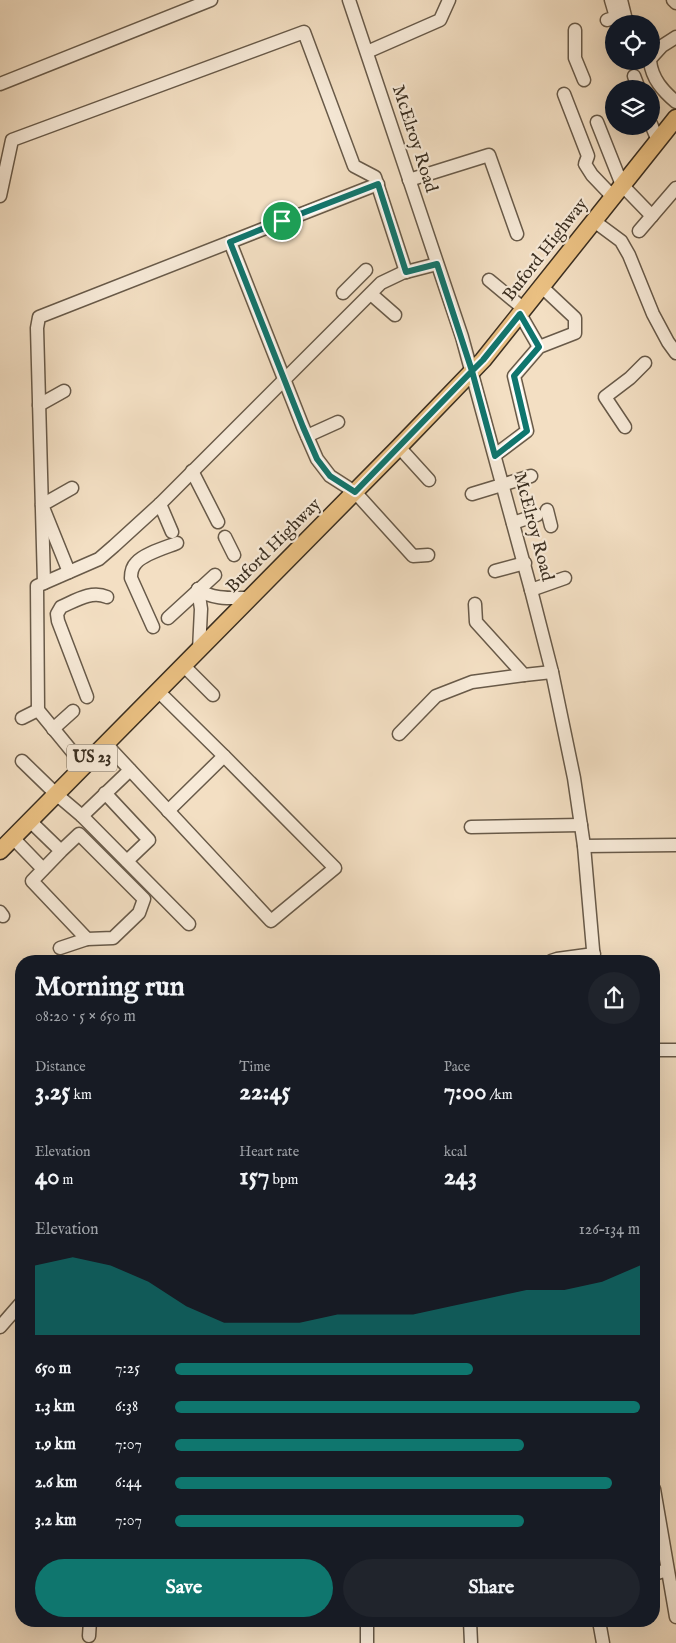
<!DOCTYPE html>
<meta charset="utf-8">
<style>
:root{--surface:#171b24;--page:#20242c;--text:#f1f3f6;--muted:#9ea1a6;--accent:#0f766e}
body{margin:0;font-family:"IM FELL English",serif;background:var(--page);color:var(--text);height:100vh;display:flex;flex-direction:column;font-size:19px;white-space:nowrap}
*{box-sizing:border-box;margin:0}
p{font-size:16px;color:var(--muted)}
.icon{flex:none;width:28px;height:28px;fill:none;stroke:currentColor;stroke-width:2;stroke-linecap:round;stroke-linejoin:round}
.map{position:relative;flex:1;overflow:hidden}
.panel{position:absolute;left:15px;top:955px;width:645px;height:672px;display:flex;flex-direction:column;background:var(--surface);border-radius:20px;box-shadow:0 5px 20px #0002}
.panel>*{flex:none}
.buttons{position:absolute;left:605px;top:15px;display:grid;gap:10px}
.buttons a{display:grid;place-items:center;width:55px;height:55px;border-radius:50%;background:var(--surface);box-shadow:0 5px 20px #0002;font-size:25px}
.pin{position:absolute;display:grid;place-items:center;width:42px;height:42px;color:#fff;margin:-21px;border:2px solid #fff;border-radius:50%;box-shadow:0 1px 5px #0007}
.round{display:grid;place-items:center;flex:none;width:52px;height:52px;border-radius:26px;background:var(--page)}
.head{display:flex;align-items:center;justify-content:space-between;height:85px;padding:0 20px}
h1{font-size:28px;font-weight:700;line-height:38px}
.metrics{display:grid;grid-template-columns:repeat(3,1fr);gap:8px;height:85px;padding:5px 20px}
.metrics div{display:grid;align-content:center}
.metrics b{font-size:25px;font-weight:700}
.metrics small{font-size:14px;font-weight:400}
.metrics p{font-size:14px}
.chart{height:140px;padding:10px 20px}
.chart p{display:flex;justify-content:space-between}
.chart svg{width:100%;height:90px;margin-top:5px;fill:var(--accent);opacity:.7}
.primary-button{display:flex;gap:10px;margin-top:auto;padding:10px 20px}
.primary-button a{flex:1;height:58px;border-radius:30px;background:var(--accent);color:#fff;font-size:20px;font-weight:700;line-height:58px;text-align:center}
.primary-button a+a{background:var(--page);color:var(--text)}
ul{padding:0 20px;list-style:none;font-size:16px}
li{display:grid;grid-template-columns:80px 60px 1fr;align-items:center;height:38px}
li i{height:12px;border-radius:6px;background:var(--accent)}
.map>svg:first-child{display:block}
</style>
<div class="map">
<svg width="676" height="1643" viewBox="0 0 676 1643">
<rect width="100%" height="100%" fill="#f3dfc3"/>
<filter id="stains"><feTurbulence type="fractalNoise" baseFrequency=".004" numOctaves="4"/><feColorMatrix values="0 0 0 0 .2 0 0 0 0 .09 0 0 0 0 .02 0 0 0 .5 -.17"/></filter>
<radialGradient id="worn" r=".72"><stop offset=".6" stop-color="#630" stop-opacity="0"/><stop offset="1" stop-color="#630" stop-opacity=".3"/></radialGradient>
<g fill="none" stroke-linecap="round" stroke-linejoin="round">
<!-- minor casing -->
<g stroke="#685a49" stroke-width="15">
<g id="minor">
<polyline points="349,0 462,337 531,590 552,672 574,778 584,846 594,961"/>
<polyline points="621,0 627,24"/>
<polyline points="673,0 676,3"/>
<polyline points="607,20 616,17 611,0"/>
<polyline points="575,30 575,58 584,80"/>
<polyline points="367,52 440,20 449,0"/>
<polyline points="651,58 662,46 676,37"/>
<path d="M650 61C652 79 663 91 676 102"/>
<polyline points="634,76 639,89"/>
<polyline points="0,84 211,0"/>
<polyline points="564,94 588,156 585,164 592,175 613,197"/>
<polyline points="597,122 622,185 652,216"/>
<polyline points="651,124 658,141"/>
<polyline points="409,180 489,155 517,234"/>
<polyline points="0,196 12,140 304,32 354,166 375,177 406,272"/>
<polyline points="594,221 621,241 629,255 653,314 668,342 676,353"/>
<polyline points="639,231 676,188"/>
<polyline points="230,242 303,427 317,459 330,476 355,492 413,556 428,555"/>
<polyline points="489,280 524,309"/>
<polyline points="343,293 366,270"/>
<polyline points="371,294 395,315"/>
<polyline points="520,314 539,347"/>
<polyline points="39,405 64,391"/>
<polyline points="625,427 605,397 630,378 645,363"/>
<polyline points="307,436 338,422"/>
<polyline points="399,447 429,480"/>
<polyline points="495,455 527,431 514,376 539,347 575,333 575,318 542,287"/>
<polyline points="192,471 218,522"/>
<polyline points="472,494 531,476"/>
<polyline points="160,504 172,532"/>
<polyline points="547,510 551,526"/>
<polyline points="513,523 537,515"/>
<polyline points="225,537 234,555"/>
<polyline points="495,571 525,563"/>
<polyline points="69,572 42,505 72,488"/>
<polyline points="44,583 37,328 39,317 378,184"/>
<polyline points="198,589 201,609 199,650"/>
<path d="M198 589C212 600 233 598 250 598"/>
<polyline points="531,590 565,578"/>
<polyline points="475,604 476,622 524,675 552,672"/>
<polyline points="168,618 215,575"/>
<path d="M153 627 131 578C131 574 132 567 136 563 143 554 167 547 177 543"/>
<polyline points="184,666 213,695"/>
<polyline points="158,691 224,756 168,811"/>
<path d="M87 697 58 621 57 614 61 607C75 601 91 590 107 597"/>
<polyline points="22,718 38,710"/>
<polyline points="53,729 73,711"/>
<polyline points="399,734 436,696 472,682 524,675"/>
<polyline points="106,744 271,921 335,868 224,756"/>
<polyline points="22,761 56,794 82,816 189,924"/>
<polyline points="84,766 38,710 37,586 99,559 114,546 160,504 381,283 402,273 437,264"/>
<polyline points="105,793 149,840 127,861"/>
<polyline points="82,816 130,770"/>
<polyline points="30,821 61,851 79,834 144,899 139,913 113,938 87,939 32,881 61,851"/>
<polyline points="471,827 581,825"/>
<polyline points="13,838 43,869"/>
<polyline points="584,846 676,845"/>
<polyline points="0,912 3,916"/>
<polyline points="60,948 87,939"/>
<polyline points="551,961 557,959 594,954"/>
<polyline points="654,1050 676,1050"/>
<polyline points="0,1327 21,1303"/>
<polyline points="654,1489 676,1617"/>
<polyline points="654,1574 667,1570"/>
<polyline points="470,1621 471,1643"/>
<polyline points="599,1621 603,1643"/>
<polyline points="89,1636 90,1621"/>
<polyline points="367,1643 367,1621"/>
</g>
</g>
<!-- major casing -->
<g stroke="#3a2e20" stroke-width="19">
<polyline id="major" points="0,851 399,447 483,360 676,118"/>
</g>
<!-- minor -->
<use href="#minor" stroke="#f7ead8" stroke-width="12"/>
<!-- major -->
<use href="#major" stroke="#eac082" stroke-width="16"/>
</g>
<g fill="none" stroke-linecap="round" stroke-linejoin="round">
<!-- route casing -->
<g stroke="#fff" stroke-width="10">
<polyline id="route" points="282,221 230,242 303,427 317,459 330,476 355,492 472,371 495,456 527,431 514,376 539,347 520,314 483,360 472,371 437,264 406,272 378,184 282,221"/>
</g>
<!-- route -->
<use href="#route" stroke="#0f766e" stroke-width="6"/>
</g>
<g text-anchor="middle" dominant-baseline="central" stroke-width="4.5" stroke-linejoin="round" paint-order="stroke">
<!-- shield labels -->
<rect fill="#f7ead8" stroke="#736657" stroke-width="1" x="67" y="744.5" width="50" height="27" rx="4"/>
<g font-size="16" font-weight="bold" fill="#3a2e20">
<text x="92" y="758">US 23</text>
</g>
<!-- street labels -->
<g font-size="18" fill="#3a2e20" stroke="#f7ead8">
<text transform="translate(414 139) rotate(72)">McElroy Road</text>
<text transform="translate(546 250) rotate(-52)">Buford Highway</text>
<text transform="translate(533 527) rotate(75)">McElroy Road</text>
<text transform="translate(274 546) rotate(-45)">Buford Highway</text>
</g>
</g>
<rect width="100%" height="100%" filter="url(#stains)"/>
<rect width="100%" height="100%" fill="url(#worn)"/>
</svg>
<div class="buttons">
<a><svg class="icon" aria-label="locate" viewBox="0 0 24 24"><circle cx="12" cy="12" r="6"/><path d="M12 2v4M12 18v4M2 12h4M18 12h4"/></svg></a>
<a><svg class="icon" aria-label="layers" viewBox="0 0 24 24"><path d="M12 4l9 5-9 5-9-5zM3 14l9 5 9-5"/></svg></a>
</div>
<div class="pin" style="left:282px;top:221px;background:#1e9e55"><svg class="icon" aria-label="arrive" viewBox="0 0 24 24"><path d="M6 21V4h12l-3 4 3 4H6"/></svg></div>
<section class="panel">
<div class="head"><div><h1>Morning run</h1><p>08:20 · 5 × 650 m</p></div><a class="round"><svg class="icon" aria-label="share" viewBox="0 0 24 24"><path d="M12 15V3M7 8l5-5 5 5M5 13v7h14v-7"/></svg></a></div>
<div class="metrics">
<div><p>Distance</p><b>3.25<small> km</small></b></div>
<div><p>Time</p><b>22:45</b></div>
<div><p>Pace</p><b>7:00<small> /km</small></b></div>
</div>
<div class="metrics">
<div><p>Elevation</p><b>40<small> m</small></b></div>
<div><p>Heart rate</p><b>157<small> bpm</small></b></div>
<div><p>kcal</p><b>243</b></div>
</div>
<div class="chart"><p><span>Elevation</span>126–134 m</p>
<svg viewBox="0 0 160 44" preserveAspectRatio="none"><path d="M0 44V10L10 6L20 10L30 18L40 30L50 38L60 38L70 38L80 34L90 34L100 34L110 30L120 26L130 22L140 22L150 18L160 10V44z"/></svg>
</div>
<ul>
<li><b>650 m</b>7:25<i style="width:64%"></i></li>
<li><b>1.3 km</b>6:38<i style="width:100%"></i></li>
<li><b>1.9 km</b>7:07<i style="width:75%"></i></li>
<li><b>2.6 km</b>6:44<i style="width:94%"></i></li>
<li><b>3.2 km</b>7:07<i style="width:75%"></i></li>
</ul>
<div class="primary-button"><a>Save</a><a>Share</a></div>
</section>
</div>
